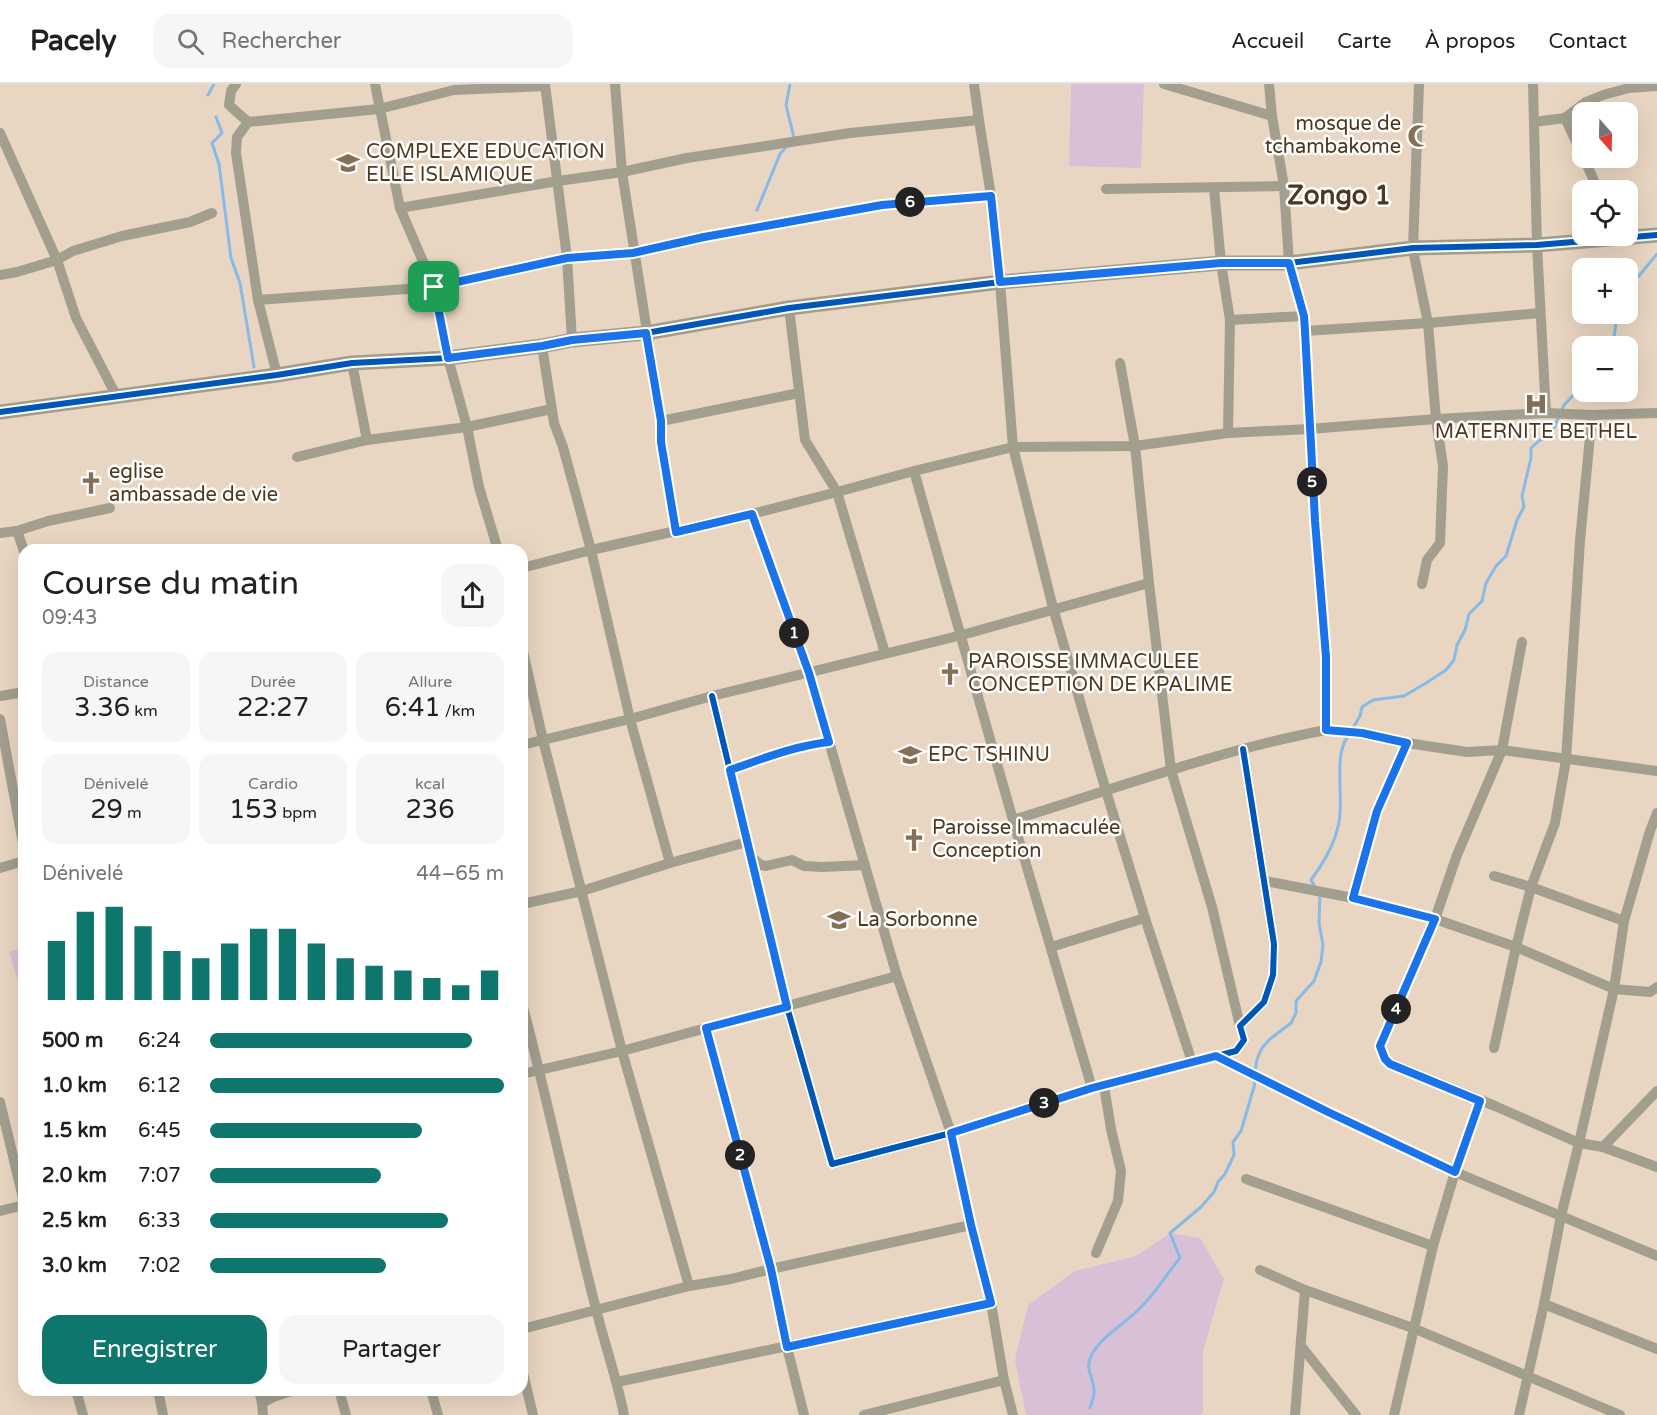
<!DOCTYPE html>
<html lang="fr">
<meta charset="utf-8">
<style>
:root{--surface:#fff;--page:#f6f6f6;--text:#202124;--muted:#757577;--line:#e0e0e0;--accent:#0f766e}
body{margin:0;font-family:"Varela Round",sans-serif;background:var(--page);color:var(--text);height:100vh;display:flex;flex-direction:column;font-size:22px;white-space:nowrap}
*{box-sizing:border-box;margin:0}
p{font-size:20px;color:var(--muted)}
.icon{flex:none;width:33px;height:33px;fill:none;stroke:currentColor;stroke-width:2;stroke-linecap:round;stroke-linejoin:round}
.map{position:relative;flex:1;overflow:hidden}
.side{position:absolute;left:18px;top:460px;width:510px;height:852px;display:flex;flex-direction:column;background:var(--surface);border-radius:18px;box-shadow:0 6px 24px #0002}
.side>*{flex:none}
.needle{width:39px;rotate:160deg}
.tools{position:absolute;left:1572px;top:18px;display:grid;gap:12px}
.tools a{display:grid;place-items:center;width:66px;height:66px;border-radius:12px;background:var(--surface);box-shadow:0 6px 24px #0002;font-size:30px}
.pin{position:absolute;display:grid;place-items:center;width:51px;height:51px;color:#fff;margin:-26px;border-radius:12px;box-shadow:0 3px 9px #0006}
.km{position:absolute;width:30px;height:30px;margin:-15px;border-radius:50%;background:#222;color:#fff;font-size:16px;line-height:30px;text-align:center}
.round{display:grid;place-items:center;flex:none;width:63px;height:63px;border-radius:18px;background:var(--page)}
.head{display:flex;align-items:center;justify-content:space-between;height:102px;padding:0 24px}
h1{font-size:33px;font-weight:600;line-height:45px}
.metrics{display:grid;grid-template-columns:repeat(3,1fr);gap:9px;height:102px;padding:6px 24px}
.metrics div{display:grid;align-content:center;border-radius:15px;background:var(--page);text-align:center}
.metrics b{font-size:26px;font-weight:600}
.metrics small{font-size:16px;font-weight:400}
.metrics p{font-size:16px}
.chart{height:168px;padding:12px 24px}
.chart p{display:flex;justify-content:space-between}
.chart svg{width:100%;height:108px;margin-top:6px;stroke:var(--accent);stroke-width:6}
.action{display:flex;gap:12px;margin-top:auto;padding:12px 24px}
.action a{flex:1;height:69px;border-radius:18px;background:var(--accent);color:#fff;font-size:24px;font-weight:600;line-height:69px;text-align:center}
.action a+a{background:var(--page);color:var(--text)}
ul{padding:0 24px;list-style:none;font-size:20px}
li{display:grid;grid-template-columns:96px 72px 1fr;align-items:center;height:45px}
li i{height:15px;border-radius:8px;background:var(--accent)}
header{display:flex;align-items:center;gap:36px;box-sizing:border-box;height:84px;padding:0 30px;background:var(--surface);border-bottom:2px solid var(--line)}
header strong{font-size:28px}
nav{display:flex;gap:33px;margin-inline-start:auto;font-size:21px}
.search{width:420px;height:54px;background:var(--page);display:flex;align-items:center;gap:15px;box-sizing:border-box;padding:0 21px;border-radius:18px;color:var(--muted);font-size:22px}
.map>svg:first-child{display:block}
</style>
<header>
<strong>Pacely</strong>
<div class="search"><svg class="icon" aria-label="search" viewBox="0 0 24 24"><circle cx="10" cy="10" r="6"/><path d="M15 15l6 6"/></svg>Rechercher</div>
<nav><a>Accueil</a><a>Carte</a><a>À propos</a><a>Contact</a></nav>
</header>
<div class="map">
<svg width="1657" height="1331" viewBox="0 0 1657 1331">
<rect width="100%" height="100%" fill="#e9d6c2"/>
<!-- green -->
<g fill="#d8c1d7">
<polygon points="1071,0 1144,0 1141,84 1069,82"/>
<polygon points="24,863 24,915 9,868"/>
<polygon points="1170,1149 1200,1154 1224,1195 1203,1267 1203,1327 1201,1331 1026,1331 1015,1276 1028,1221 1075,1187 1136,1172"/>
</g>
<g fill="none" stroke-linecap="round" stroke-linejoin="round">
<!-- stream -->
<g stroke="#86bae7" stroke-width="3">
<polyline points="790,0 786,21 794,54 792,56"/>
<polyline points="208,11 214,0"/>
<polyline points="216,33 222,49 212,59 219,80 231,174 240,199 254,283"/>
<polyline points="757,126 780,70 786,63"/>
<polyline points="1628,205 1657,170"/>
<polyline points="1613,262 1617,230"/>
<polyline points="1353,644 1360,632 1362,623 1373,616 1404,612 1426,599 1446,586 1454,576 1457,561 1465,546 1469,530 1482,517 1486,499 1496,482 1506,472 1517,436 1524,423 1522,412 1531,374 1531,364 1540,356 1550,353 1564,321 1582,302"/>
<path d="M1315 803 1311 796C1324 778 1335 760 1339 738 1344 715 1333 671 1348 652"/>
<polyline points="1255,987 1257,975 1262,964 1270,955 1291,939 1296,929 1296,917 1314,897 1321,878 1323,861 1319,839 1320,811"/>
<path d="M1090 1324C1091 1320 1093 1315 1094 1311 1096 1295 1083 1287 1092 1270 1102 1253 1122 1241 1136 1228 1154 1212 1165 1192 1180 1174L1170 1149 1201 1123 1214 1108 1218 1098 1225 1090 1234 1071 1233 1058 1241 1047 1254 1003 1255 994"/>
</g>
<!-- street -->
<g stroke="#a29f8f" stroke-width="10">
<polyline points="236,0 231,7 229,21 248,38 379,25 454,6 545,2"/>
<polyline points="375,0 400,124 434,203 448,274 467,343 479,403 498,466"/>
<polyline points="545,0 567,174 572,256"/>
<polyline points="615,0 622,88 661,337 661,358 676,448"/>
<polyline points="974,0 979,36 991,112 1000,198 1013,363 1053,524 1106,707 1145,834 1192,978"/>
<polyline points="1164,0 1272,32"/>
<polyline points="1533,0 1537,161 1546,329"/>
<polyline points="1565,34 1582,71"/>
<polyline points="248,38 237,53 236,69 258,216 277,291"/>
<polyline points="1534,38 1565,34 1586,18 1603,11 1629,4 1657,2"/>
<polyline points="0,49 57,176 76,234 117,313"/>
<polyline points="1584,74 1598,106"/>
<polyline points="1214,104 1221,179 1230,236 1228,349"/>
<polyline points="1106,105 1284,102"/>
<polyline points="400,124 558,97 622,88 687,74 850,49 979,36"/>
<polyline points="1413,164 1419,0"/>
<polyline points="1413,166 1428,239 1436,335 1443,382 1440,459 1427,476 1422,500"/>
<polyline points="0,191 17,188 57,176 73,167 122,152 190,138 212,129"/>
<polyline points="258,216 434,203 567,174 633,169 703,153 882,121 991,112"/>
<polyline points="789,224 805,356 837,408 885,569"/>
<polyline points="1230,236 1304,232"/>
<polyline points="1305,247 1428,239 1540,229"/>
<polyline points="542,262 554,339 563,363 591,466 630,635 670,779"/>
<polyline points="352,279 367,356"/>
<polyline points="1120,279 1135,362 1149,499 1171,686 1212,823 1240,942"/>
<polyline points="661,337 799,309"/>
<polyline points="297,373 367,356 467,343 552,325"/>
<polyline points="914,387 1013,736 1092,1004"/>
<polyline points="752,430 809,589 897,892"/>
<polyline points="17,447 24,467"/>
<polyline points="0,449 17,447 48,437 110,424"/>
<polyline points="522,484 591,466 752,430 837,408 914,387 1013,363 1135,362 1228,349 1309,345 1436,335 1546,329 1592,331 1657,329"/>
<path d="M1522 558 1502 666 1457 771 1435 835 1380 962C1382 970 1384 974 1390 979L1495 1022 1579 1059 1603 1063 1657 1083"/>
<polyline points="522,563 543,656 622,967 689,1202"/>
<polyline points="0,612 24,608"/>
<polyline points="712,612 787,923 832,1080 951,1049 1092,1004 1236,967 1244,956 1240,942 1264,918 1273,891 1274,860 1243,665"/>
<polyline points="0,635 24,765"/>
<polyline points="1326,646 1362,649 1407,659 1467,668 1502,666 1657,687"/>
<polyline points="522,661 630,635 712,612 962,551 1149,499"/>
<path d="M730 686C763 675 794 662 829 658"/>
<path d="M1013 736C1117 704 1220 666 1326 646V573L1315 437 1305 247 1304 232 1289 179 1284 102 1272 32 1269 0"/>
<polyline points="751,773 761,781 766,782 792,776 804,782 822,783 865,781"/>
<polyline points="0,784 24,777"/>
<polyline points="1494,792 1531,803 1624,837"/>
<polyline points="1265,797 1353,814 1435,835 1516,863 1614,905 1650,908 1657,903"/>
<polyline points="1353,814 1377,727 1407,659"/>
<polyline points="522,820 582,807 670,779 747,758"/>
<polyline points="1051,863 1145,834"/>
<path d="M522 919C549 1021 570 1124 596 1225 605 1261 617 1295 624 1331"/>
<polyline points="706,944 771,1185 787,1263 804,1331"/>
<polyline points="1494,964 1516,863 1531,803 1555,739 1566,676 1580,457 1592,331"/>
<polyline points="1216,972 1327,1028 1455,1088 1657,1172"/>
<polyline points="522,990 622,967 897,892 951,1049 971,1141 991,1219 1004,1296 1013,1331"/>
<polyline points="0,1018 24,1118"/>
<polyline points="1603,1063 1657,1007"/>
<polyline points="1246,1095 1433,1162"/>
<polyline points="0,1127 24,1121"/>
<polyline points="1096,1169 1118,1117 1121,1087 1111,1045 1104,1002"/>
<polyline points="1260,1186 1305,1206"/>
<polyline points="1544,1220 1657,1265"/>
<polyline points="522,1245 689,1202 731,1195 771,1185 971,1141"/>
<polyline points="1301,1262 1356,1331"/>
<polyline points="522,1285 533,1331"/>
<polyline points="617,1298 991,1219"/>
<polyline points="76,1306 83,1331"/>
<polyline points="158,1306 163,1331"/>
<polyline points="259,1306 262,1319"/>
<polyline points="339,1306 346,1331"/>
<polyline points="431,1306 438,1331"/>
<polyline points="263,1331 262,1319 273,1313 295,1306"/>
<polyline points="864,1331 1004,1296"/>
<polyline points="1295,1331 1305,1206 1413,1244 1620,1331"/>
<polyline points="1394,1331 1433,1162 1455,1088 1480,1017"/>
<polyline points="1519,1331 1544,1220 1561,1132 1579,1059 1614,905 1624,837 1650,747 1657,729"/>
</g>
<!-- secondary -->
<polyline stroke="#a29d8b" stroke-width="15" points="0,328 277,291 352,279 448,274 542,262 572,256 646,249 789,224 1000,198 1221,179 1289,179 1413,164 1537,161 1657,151"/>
<!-- cycleway casing -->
<g stroke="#fefefe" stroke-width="10">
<g id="cycleway">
<polyline points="0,328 277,291 352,279 448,274 542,262 572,256 646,249 789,224 1000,198 1221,179 1289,179 1413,164 1537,161 1657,151"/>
<polyline points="712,612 787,923 832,1080 951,1049 1092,1004 1236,967 1244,956 1240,942 1264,918 1273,891 1274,860 1243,665"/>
</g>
</g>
<!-- cycleway -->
<use href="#cycleway" stroke="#0057b8" stroke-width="6"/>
</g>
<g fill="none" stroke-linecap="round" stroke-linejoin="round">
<!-- route casing -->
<g stroke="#fff" stroke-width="12">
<path id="route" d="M991 112 1000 198 1221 179H1289L1304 232 1305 247 1315 437 1326 573V646L1362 649 1407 659 1377 727 1353 814 1435 835 1380 962 1385 975 1390 980 1480 1017 1455 1088 1328 1028 1216 972 1092 1004 951 1049 971 1141 991 1219 787 1263 771 1185 706 944 787 923 730 686C762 675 794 662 829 658L809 589 752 430 676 448 661 358V337L646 249 572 256 542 262 448 274 434 203 567 174 633 169 704 153 882 121Z"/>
</g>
<!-- route -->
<use href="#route" stroke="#1a73e8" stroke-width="8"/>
</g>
<!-- icons -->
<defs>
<g id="mosque-bare" transform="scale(1.8)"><path d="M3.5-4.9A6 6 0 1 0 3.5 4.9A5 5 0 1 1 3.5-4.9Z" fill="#856f56" stroke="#fefefe" stroke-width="2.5" paint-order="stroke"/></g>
<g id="school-bare" transform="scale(1.8)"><path d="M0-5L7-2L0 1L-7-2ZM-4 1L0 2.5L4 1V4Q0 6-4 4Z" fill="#856f56" stroke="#fefefe" stroke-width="2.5" paint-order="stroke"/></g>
<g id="hospital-bare" transform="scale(1.8)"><path d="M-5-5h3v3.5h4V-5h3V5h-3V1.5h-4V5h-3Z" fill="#856f56" stroke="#fefefe" stroke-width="2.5" paint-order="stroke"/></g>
<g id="church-bare" transform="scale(1.8)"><path d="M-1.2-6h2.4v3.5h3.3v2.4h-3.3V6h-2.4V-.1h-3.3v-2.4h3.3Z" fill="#856f56" stroke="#fefefe" stroke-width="2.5" paint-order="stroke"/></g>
</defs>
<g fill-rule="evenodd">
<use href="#mosque-bare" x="1419" y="52"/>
<use href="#school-bare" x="348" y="79"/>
<use href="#hospital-bare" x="1536" y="320"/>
<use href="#church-bare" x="91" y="399"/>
<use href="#church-bare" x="950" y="590"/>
<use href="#school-bare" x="910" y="671"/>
<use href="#church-bare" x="914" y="756"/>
<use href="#school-bare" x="839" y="836"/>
</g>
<g text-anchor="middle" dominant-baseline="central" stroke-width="5" stroke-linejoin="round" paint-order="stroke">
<!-- poi labels -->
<g font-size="20" fill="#4f371c" stroke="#fefefe" text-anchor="start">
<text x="1401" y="40" text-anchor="end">mosque de<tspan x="1401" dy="23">tchambakome</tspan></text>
<text x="366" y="68">COMPLEXE EDUCATION<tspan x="366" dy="23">ELLE ISLAMIQUE</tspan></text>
<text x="1536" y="348" text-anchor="middle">MATERNITE BETHEL</text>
<text x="109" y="388">eglise<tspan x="109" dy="23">ambassade de vie</tspan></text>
<text x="968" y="578">PAROISSE IMMACULEE<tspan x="968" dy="23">CONCEPTION DE KPALIME</tspan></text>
<text x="928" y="671">EPC TSHINU</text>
<text x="932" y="744">Paroisse Immaculée<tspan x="932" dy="23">Conception</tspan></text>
<text x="857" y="836">La Sorbonne</text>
</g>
<!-- district labels -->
<g font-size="26" font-weight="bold" fill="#4f371c" stroke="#fefefe">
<text x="1339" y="111">Zongo 1</text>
</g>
</g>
</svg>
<div class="tools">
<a><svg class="needle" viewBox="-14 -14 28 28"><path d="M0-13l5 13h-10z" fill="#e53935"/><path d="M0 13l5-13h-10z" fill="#757577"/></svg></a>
<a><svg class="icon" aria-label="locate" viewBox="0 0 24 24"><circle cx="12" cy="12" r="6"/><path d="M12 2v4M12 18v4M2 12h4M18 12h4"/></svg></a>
<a>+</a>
<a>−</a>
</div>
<div class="pin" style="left:434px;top:203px;background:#1e9e55"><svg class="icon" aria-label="arrive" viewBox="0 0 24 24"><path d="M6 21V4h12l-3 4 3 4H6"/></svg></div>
<b class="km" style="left:794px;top:549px">1</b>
<b class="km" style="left:740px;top:1071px">2</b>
<b class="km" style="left:1044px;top:1019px">3</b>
<b class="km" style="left:1396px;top:925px">4</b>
<b class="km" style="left:1312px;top:398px">5</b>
<b class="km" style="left:910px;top:118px">6</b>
<section class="side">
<div class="head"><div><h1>Course du matin</h1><p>09:43</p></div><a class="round"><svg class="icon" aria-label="share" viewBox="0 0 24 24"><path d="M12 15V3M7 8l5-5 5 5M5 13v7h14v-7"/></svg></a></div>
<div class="metrics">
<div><p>Distance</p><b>3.36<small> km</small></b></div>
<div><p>Durée</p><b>22:27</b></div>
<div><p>Allure</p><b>6:41<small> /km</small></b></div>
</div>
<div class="metrics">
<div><p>Dénivelé</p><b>29<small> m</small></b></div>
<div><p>Cardio</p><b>153<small> bpm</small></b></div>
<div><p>kcal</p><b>236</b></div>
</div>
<div class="chart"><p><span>Dénivelé</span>44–65 m</p>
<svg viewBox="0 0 160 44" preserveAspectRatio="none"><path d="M5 44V20M15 44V8M25 44V6M35 44V14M45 44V24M55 44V27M65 44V21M75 44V15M85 44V15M95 44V21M105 44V27M115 44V30M125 44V32M135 44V35M145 44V38M155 44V32"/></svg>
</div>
<ul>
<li><b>500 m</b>6:24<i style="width:89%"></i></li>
<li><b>1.0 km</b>6:12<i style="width:100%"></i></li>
<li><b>1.5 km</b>6:45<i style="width:72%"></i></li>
<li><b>2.0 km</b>7:07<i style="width:58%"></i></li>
<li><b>2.5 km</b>6:33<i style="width:81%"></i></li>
<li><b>3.0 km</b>7:02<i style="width:60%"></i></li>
</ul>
<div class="action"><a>Enregistrer</a><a>Partager</a></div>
</section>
</div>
